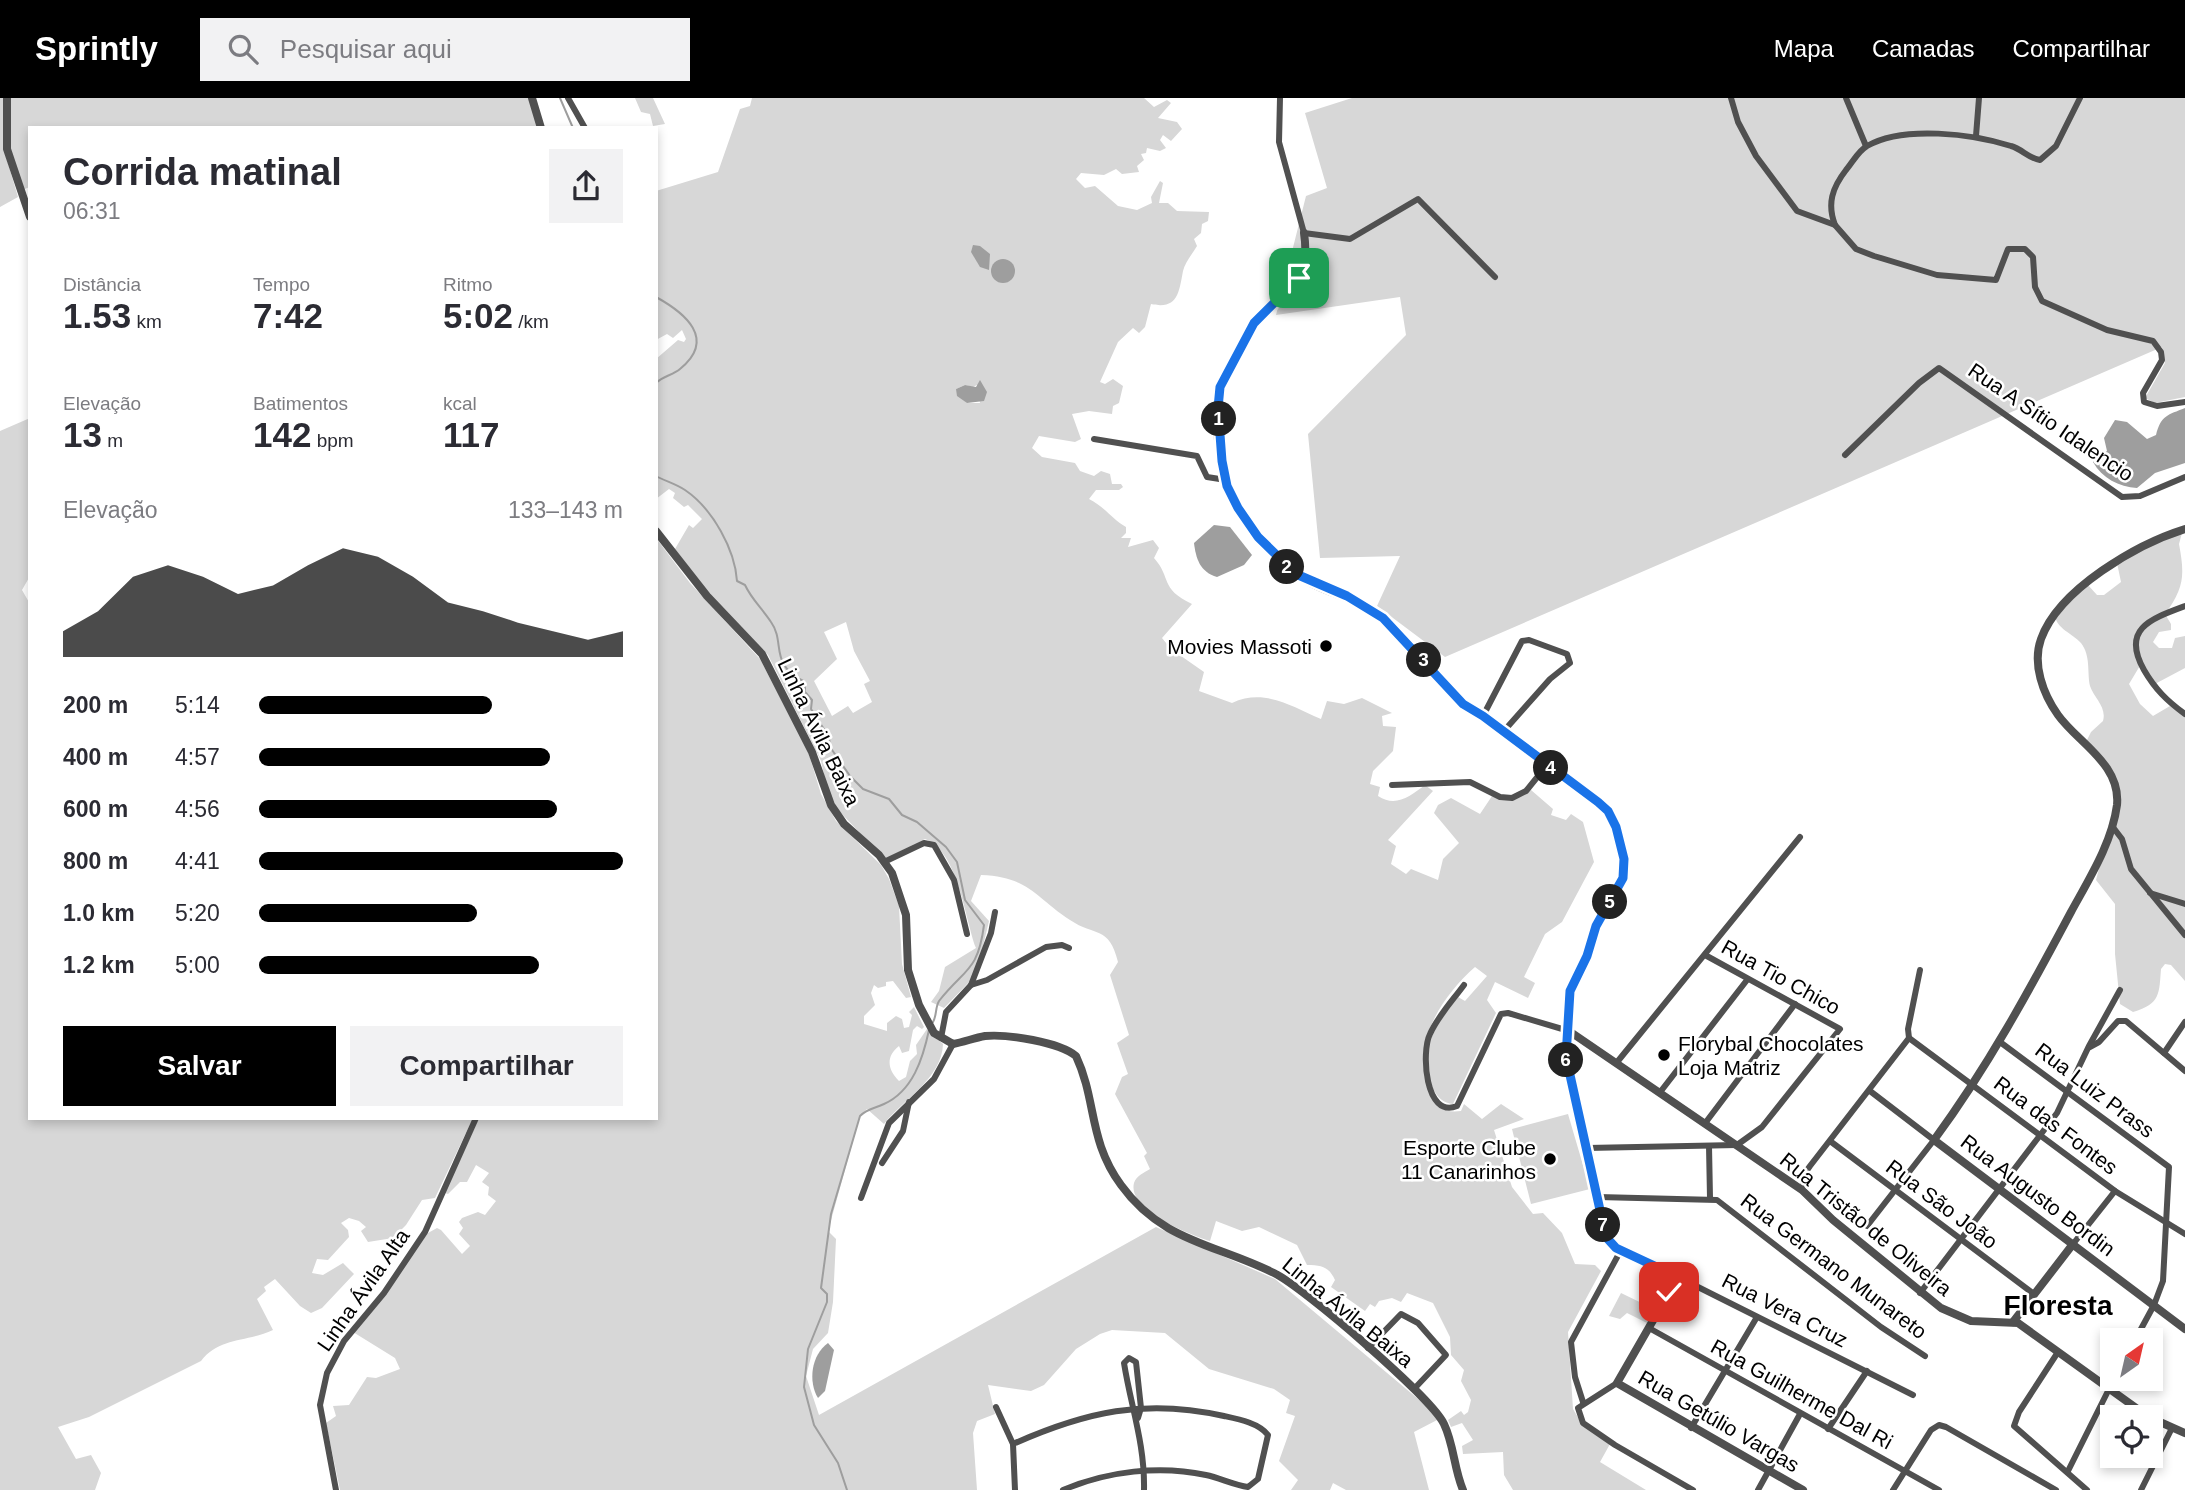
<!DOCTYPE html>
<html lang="pt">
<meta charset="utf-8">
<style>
:root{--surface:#fff;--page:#f2f2f3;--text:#2b2b33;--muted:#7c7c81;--accent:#000}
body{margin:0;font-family:Arial,sans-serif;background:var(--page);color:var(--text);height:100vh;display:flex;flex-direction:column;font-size:26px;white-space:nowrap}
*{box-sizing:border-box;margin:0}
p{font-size:23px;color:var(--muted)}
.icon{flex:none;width:38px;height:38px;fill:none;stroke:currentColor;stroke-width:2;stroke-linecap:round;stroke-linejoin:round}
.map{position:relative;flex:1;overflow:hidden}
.side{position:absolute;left:28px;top:28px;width:630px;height:994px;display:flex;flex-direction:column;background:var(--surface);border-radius:0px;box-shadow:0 4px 10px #0003}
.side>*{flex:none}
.needle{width:46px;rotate:34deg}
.controls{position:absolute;left:2100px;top:1230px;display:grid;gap:14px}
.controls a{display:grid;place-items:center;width:63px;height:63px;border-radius:0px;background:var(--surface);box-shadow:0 4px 10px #0003;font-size:35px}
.pin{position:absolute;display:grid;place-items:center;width:60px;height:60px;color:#fff;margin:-30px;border-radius:14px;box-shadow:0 4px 10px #0006}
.km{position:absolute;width:35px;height:35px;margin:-18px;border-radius:50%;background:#222;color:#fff;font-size:19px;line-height:35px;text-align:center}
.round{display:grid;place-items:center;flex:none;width:74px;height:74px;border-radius:0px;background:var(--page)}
.head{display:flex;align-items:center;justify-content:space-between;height:119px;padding:0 35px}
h1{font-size:38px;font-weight:700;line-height:52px}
.figures{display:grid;grid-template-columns:repeat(3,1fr);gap:10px;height:119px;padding:7px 35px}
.figures div{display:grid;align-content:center}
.figures b{font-size:35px;font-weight:700}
.figures small{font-size:19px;font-weight:400}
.figures p{font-size:19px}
.chart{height:196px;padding:14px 35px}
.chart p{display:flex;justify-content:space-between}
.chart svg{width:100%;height:126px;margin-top:7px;fill:var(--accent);opacity:.7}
.action{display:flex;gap:14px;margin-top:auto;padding:14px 35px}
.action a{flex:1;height:80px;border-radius:0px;background:var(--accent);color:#fff;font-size:28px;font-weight:700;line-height:80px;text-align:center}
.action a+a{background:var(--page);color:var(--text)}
ul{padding:0 35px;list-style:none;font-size:23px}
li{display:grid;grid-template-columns:112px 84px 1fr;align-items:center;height:52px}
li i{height:18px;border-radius:9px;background:var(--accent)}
header{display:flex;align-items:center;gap:42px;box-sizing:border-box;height:98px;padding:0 35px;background:var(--accent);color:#fff}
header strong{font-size:33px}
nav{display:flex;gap:38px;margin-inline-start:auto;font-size:24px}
.search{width:490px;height:63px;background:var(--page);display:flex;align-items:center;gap:18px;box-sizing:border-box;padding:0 24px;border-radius:0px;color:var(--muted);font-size:26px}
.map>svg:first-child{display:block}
</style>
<header>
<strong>Sprintly</strong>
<div class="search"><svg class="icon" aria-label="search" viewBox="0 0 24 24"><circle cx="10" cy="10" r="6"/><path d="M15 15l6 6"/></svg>Pesquisar aqui</div>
<nav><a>Mapa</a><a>Camadas</a><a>Compartilhar</a></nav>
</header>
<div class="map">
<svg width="2185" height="1392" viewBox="0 0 2185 1392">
<rect width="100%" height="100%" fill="#fff"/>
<!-- green -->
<g fill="#d7d7d7" fill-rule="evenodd">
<polygon points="0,0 3,0 4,52 18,99 0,109"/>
<polygon points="9,0 530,0 539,30 30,30 30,89 22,92 9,50"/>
<polygon points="635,0 653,0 665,26 653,28 650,16 641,14"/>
<path d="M752 0H1144L1154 9 1167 2 1171 5 1158 20 1177 24 1182 31 1171 43 1163 37 1160 42 1166 50 1160 53 1147 50 1146 55 1141 56 1144 62 1137 68 1139 74 1122 76 1116 71 1104 77 1081 75 1076 81 1085 90 1095 88 1118 108 1137 112 1152 105 1151 99 1160 83 1163 85 1159 105H1168L1177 113 1209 114 1208 123 1202 126 1201 135 1194 141 1197 148C1192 156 1185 165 1183 173 1179 194 1178 212 1151 206L1145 229 1139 235 1133 230 1118 244 1100 284 1105 286 1113 281 1123 288 1119 305 1113 308 1112 316 1089 313 1072 316 1081 341 1075 344 1039 338 1032 350 1042 359 1075 365 1080 373 1094 378 1101 373 1110 376 1112 386H1121L1123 389 1119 392H1096L1089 401C1105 409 1113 422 1126 429V435L1121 440H1131L1128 449 1153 442 1159 450 1154 460C1172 480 1159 490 1192 506L1162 540 1171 551 1204 574 1199 593 1232 605C1264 590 1291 608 1321 621L1327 603 1344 606 1362 600 1392 615 1382 618 1383 628 1396 629 1393 653 1373 673 1370 686 1380 689 1378 698C1396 710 1410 698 1425 687L1433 693 1388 742 1396 748 1391 766 1406 776 1411 771 1438 782 1443 761 1459 745 1434 715 1438 707 1451 700 1480 716 1492 698 1512 703 1531 692 1553 711 1551 717 1566 722 1571 716 1583 724 1594 764 1562 824 1545 836 1524 879 1535 885 1528 900 1495 884 1487 902 1496 915 1453 1006C1427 1004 1424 961 1431 941 1436 926 1449 912 1458 899L1465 903 1487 878 1475 869C1440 900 1408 950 1431 997 1438 1011 1446 1015 1461 1013L1464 1006 1482 1021 1501 1006 1524 1021 1494 1032 1512 1089 1533 1116 1543 1115 1562 1135 1575 1166 1595 1167 1601 1173 1568 1234 1573 1311 1579 1321 1610 1346 1600 1364 1646 1392H1513L1504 1377 1503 1354 1463 1356 1462 1348 1473 1342 1462 1325 1451 1329 1448 1322 1461 1313 1464 1317 1468 1314 1471 1302 1461 1283 1464 1272 1451 1257 1450 1239 1433 1205 1407 1195 1401 1204 1392 1200 1379 1203 1375 1209 1370 1206 1365 1213 1331 1189 1335 1182C1329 1169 1322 1167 1307 1167L1297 1147 1259 1129 1242 1133 1216 1123 1210 1143C1191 1137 1127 1112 1134 1085 1136 1078 1145 1074 1150 1071L1144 1058 1147 1055 1115 996 1122 979 1128 976 1117 945 1129 937 1110 877 1118 864C1109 827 1095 839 1070 822 1034 798 1029 779 981 777L971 803 989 823 976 877 944 910 931 904 939 893 945 869 976 850C965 821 958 753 925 741L885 761 838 712 827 690 821 663 768 557 711 498 675 451 689 427 693 430 702 421 688 407 684 409 673 400 675 395 669 391 656 401V261L678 242 684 244 686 241 682 232 673 240 667 236 656 242V93L718 74 740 11 750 8ZM965 287 973 289 977 287 980 305H967L956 291ZM846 524 854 553 870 583 864 586 872 604 853 615 848 608 832 618 814 583 837 561 824 534Z"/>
<polygon points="1352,0 2185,0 2185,299 2155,305 2145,300 2165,265 2162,249 1445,559 1377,508 1400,458 1320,460 1308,336 1406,237 1400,199 1276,217 1306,98 1327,90 1305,15"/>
<path d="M30 320V478L22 492 30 506V1020H473L435 1100 422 1102 406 1127 393 1140 368 1144 361 1133 366 1129 359 1123 349 1120 341 1125 348 1132 349 1139 328 1162 317 1161 312 1175 323 1177 343 1165 354 1176 322 1210 311 1215 300 1208 275 1181 264 1189 266 1193 257 1201 273 1232C248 1244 219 1239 201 1263L89 1319 58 1329 76 1361 91 1357 101 1375 95 1392H0V333Z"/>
<path d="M2183 431 2179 446C2185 478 2184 490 2165 516L2171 526V532L2159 534 2153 544 2159 550H2172L2175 540 2185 538V570L2153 587 2141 566 2129 586 2140 606 2153 618 2170 608 2185 616V883L2171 867 2165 866 2161 871C2159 895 2161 906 2133 914L2120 906 2115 856V806L2096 782 2117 703 2114 683 2085 646 2091 634 2103 623C2107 609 2094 600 2090 588 2087 574 2091 558 2081 545 2072 535 2057 531 2055 518L2088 487 2097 497H2104L2121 484 2117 465Z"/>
<path d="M656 440 690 485 760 561 808 653 821 696 836 723 881 767 889 781 899 808 902 866 911 899 906 900 893 883 886 884V888L878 890 874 887 871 895 875 907 864 918V926L887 933V925L896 918 902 921 904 930 909 929 912 917 909 914 914 909 924 929 922 931 917 928 913 932 909 953 902 955 899 948C885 959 888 972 899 983L906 979 910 963 917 956 916 947 927 931 943 946C942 980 904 1001 884 1026L867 1011 860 1018 828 1133 836 1141 833 1204 828 1235 813 1251 806 1278 819 1317 1156 1129 1275 1181 1436 1316 1439 1321 1414 1334 1429 1392H1346L1333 1385 1330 1392H1291L1298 1382 1279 1363 1295 1318 1286 1315 1290 1302 1274 1291 1209 1271 1165 1235 1112 1232 1100 1236 1076 1251 1044 1287 1031 1293 988 1287 995 1316 977 1323 973 1335 977 1392H340L326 1325 336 1318 333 1308 349 1307 367 1279 376 1280 400 1271 395 1260 353 1234 428 1135 437 1130 441 1132 462 1156 470 1148 459 1136 463 1130 459 1124 462 1120 478 1114 485 1117 496 1103 488 1097 489 1089 482 1084 489 1075 476 1067 467 1084H460L448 1096 445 1095 479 1020H656Z"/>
<polygon points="1568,1016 1590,1091 1531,1106 1512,1031"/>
<polygon points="1621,1195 1654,1211 1647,1225 1627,1215 1620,1221 1609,1218"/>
</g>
<!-- water -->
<g fill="#9e9e9e">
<polygon points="973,147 980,148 990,156 989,172 980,169 971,154"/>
<circle cx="1003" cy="173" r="12"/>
<polygon points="980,282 987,294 984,303 967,305 957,298 956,291 965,287 976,289"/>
<path d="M2185 310V365L2155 375 2137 390C2119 389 2102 380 2093 364L2107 353 2104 340 2115 322 2127 324 2147 341 2156 337C2161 317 2168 317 2185 310Z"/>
<path d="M1214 427 1230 429 1252 457 1244 467 1217 479C1200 474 1196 461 1194 445Z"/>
<path d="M828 1245 834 1252 825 1293 818 1300C808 1284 811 1257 828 1245Z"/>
</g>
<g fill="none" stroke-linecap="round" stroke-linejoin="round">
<!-- stream -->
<g stroke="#9e9e9e" stroke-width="2">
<polyline points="560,0 573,30"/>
<path d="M656 199C685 215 717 241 680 271 673 277 663 278 656 285"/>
<path d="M656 378C665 383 676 386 685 392 713 411 735 452 737 483L745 487C752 502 762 510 771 524 786 545 768 566 805 584V594L812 602 811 611 829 639 830 649 850 678 863 691 889 701 902 717 917 724 946 749 957 764 965 802 984 827C978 874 965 870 939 903 935 910 937 917 933 924"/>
<path d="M847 1392 838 1365 814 1327 804 1289 808 1251 827 1204V1196L821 1190 831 1116 860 1018C868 1010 874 1011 884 1006 913 993 923 960 929 932"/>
</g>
<!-- minor -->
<g stroke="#505050" stroke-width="6">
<polyline points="568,0 585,30"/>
<polyline points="1280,0 1279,44 1304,135 1350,141 1418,101 1495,179"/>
<polyline points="1731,0 1738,24 1756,58 1797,113 1835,127 1856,151 1874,158 1937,177 1996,182 2008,151 2025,151 2033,159 2035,189 2042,203 2107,232 2153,243 2161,254 2162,262 2143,295 2144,304 2157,308 2185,304"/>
<polyline points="1846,0 1866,48"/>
<polyline points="1976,38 1979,0"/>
<path d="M1835 127C1827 106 1832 90 1846 72 1852 65 1859 52 1867 48 1903 27 1973 36 2011 48 2022 51 2028 60 2040 62L2056 48 2080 0"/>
<polyline points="1094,341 1197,358 1207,379 1226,382"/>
<polyline points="1845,357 1919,285 1939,270 2122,399 2140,398 2185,379"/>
<path d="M2185 508C2150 521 2121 531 2144 572 2155 591 2167 603 2185 616"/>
<polyline points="1483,618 1522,543 1529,542 1567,556 1570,565 1550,581 1503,634"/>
<polyline points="1392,687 1470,684 1500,699 1512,700 1526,693 1547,667"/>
<polyline points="2112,728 2122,741 2131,771 2185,837"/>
<polyline points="884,764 924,745 934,747 954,782 967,836"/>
<polyline points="2150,795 2185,806"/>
<polyline points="971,887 991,835 995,814"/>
<path d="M1464 887C1453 902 1438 918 1430 936 1421 954 1425 1021 1457 1008L1501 916 1508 915 1569 933"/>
<polyline points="941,940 946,914 971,887 987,882 1046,849 1062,847 1069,850"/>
<polyline points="1909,940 2115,1093 2185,1136"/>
<polyline points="2000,944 2169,1069 2163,1183 2154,1207 2135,1242"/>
<polyline points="2089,948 2120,892"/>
<polyline points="2164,955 2185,924"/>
<polyline points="1618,963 1800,739"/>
<polyline points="1661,993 1747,882"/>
<polyline points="1706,1024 1795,906"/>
<polyline points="1830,1043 2034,1196"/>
<polyline points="1709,1048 1710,1100"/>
<polyline points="1587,1050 1737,1047 1762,1029 1840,931 1705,857"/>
<polyline points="882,1065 903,1033 909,1004"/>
<polyline points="1802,1092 1805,1075 1810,1068 1909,940 1908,931 1920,872"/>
<polyline points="1598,1099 1717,1102 1881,1229 1925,1258"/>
<polyline points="861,1100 889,1025 934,981 953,946"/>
<polyline points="1867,1128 1934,1042 1870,993"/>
<polyline points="2073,1146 2115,1093"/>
<polyline points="1678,1179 1913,1297"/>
<polyline points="1920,1195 2057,1015 2088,950 2099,944 2118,923 2126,923 2185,973"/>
<polyline points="1649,1230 1939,1392"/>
<polyline points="1368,1250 1401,1216 1418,1225 1446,1257 1414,1291"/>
<polyline points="2058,1254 2019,1314 2014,1328 2087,1392"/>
<polyline points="1617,1285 1578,1310 1583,1325 1615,1347 1693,1392"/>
<polyline points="1583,1304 1575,1279 1571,1244 1621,1152"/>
<polyline points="996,1309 1013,1346 1015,1392"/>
<path d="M1138 1320 1141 1310 1136 1264 1129 1260 1124 1265C1131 1309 1145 1346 1144 1392"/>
<polyline points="1691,1330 1757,1219"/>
<polyline points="1828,1331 1867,1273"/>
<path d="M1013 1346C1085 1314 1145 1300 1224 1318 1238 1321 1259 1325 1268 1337L1258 1381 1248 1389C1234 1387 1220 1380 1206 1377 1160 1367 1107 1373 1063 1392"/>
<polyline points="2068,1373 2114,1281"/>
<polyline points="336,1392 320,1307 327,1275 344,1243 384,1195 425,1134 476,1020"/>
<polyline points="1758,1392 1800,1316"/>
<polyline points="1893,1392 1931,1332 1939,1327 1946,1329 2056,1392"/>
<polyline points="2141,1392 2172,1330"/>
</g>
<!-- tertiary -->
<g stroke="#505050" stroke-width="8">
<polyline points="7,0 7,51 30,119"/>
<polyline points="532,0 541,30"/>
<path d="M1304 135C1311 183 1290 183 1263 214 1250 228 1241 246 1232 263 1194 334 1233 431 1295 476 1321 495 1356 498 1385 522 1420 552 1442 595 1483 618L1604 708 1622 748 1623 780 1596 828 1587 858 1570 893 1566 959 1572 995 1608 1142 1616 1150 1678 1179 1617 1285 1803 1392"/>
<path d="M2185 431C2137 446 2059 491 2041 541 2032 566 2043 596 2058 617 2078 645 2121 666 2117 707 2112 745 2089 781 2071 814 2029 893 1987 970 1934 1042L2185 1231"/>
<path d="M656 433 707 498 762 556 812 654 831 707 844 726 879 757 892 775 906 817 908 872 919 907 934 935 953 946C964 944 974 940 985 938 1008 936 1059 944 1076 958 1097 1003 1088 1042 1121 1087 1162 1144 1216 1146 1274 1175 1303 1189 1431 1299 1444 1326 1454 1347 1454 1371 1463 1392"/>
<polyline points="1569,933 1802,1092 1833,1122 1941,1210 1971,1223 2018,1225 2150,1320"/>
<polyline points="2013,1224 2073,1146"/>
<polyline points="2151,1320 2185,1335"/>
</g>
</g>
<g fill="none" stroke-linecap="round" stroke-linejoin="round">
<!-- route casing -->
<g stroke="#fff" stroke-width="14">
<polyline id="route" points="1299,180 1254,225 1220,289 1218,310 1222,363 1227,388 1238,410 1258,439 1296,476 1347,498 1383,520 1463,606 1483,618 1598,704 1608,713 1616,729 1624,761 1623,780 1596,828 1587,858 1570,893 1566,959 1606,1139 1616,1150 1678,1179 1669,1194"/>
</g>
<!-- route -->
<use href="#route" stroke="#1a73e8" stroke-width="9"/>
</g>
<!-- markers -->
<g fill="#000" stroke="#fff" stroke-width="2.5">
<circle cx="1326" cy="548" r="7"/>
<circle cx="1664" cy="957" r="7"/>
<circle cx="1550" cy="1061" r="7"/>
</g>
<g text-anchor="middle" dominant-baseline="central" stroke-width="5" stroke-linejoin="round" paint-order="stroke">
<!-- street labels -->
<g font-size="21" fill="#000" stroke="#fff">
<text transform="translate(2051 324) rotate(34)">Rua A Sítio Idalencio</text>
<text transform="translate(819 634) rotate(64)">Linha Ávila Baixa</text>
<text transform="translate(1781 879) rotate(29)">Rua Tio Chico</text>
<text transform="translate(2095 992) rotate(37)">Rua Luiz Prass</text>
<text transform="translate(2056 1027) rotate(37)">Rua das Fontes</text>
<text transform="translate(2038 1097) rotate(37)">Rua Augusto Bordin</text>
<text transform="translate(1942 1106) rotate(37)">Rua São João</text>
<text transform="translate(1866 1126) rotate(39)">Rua Tristão de Oliveira</text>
<text transform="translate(1834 1168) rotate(37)">Rua Germano Munareto</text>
<text transform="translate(363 1192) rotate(-55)">Linha Ávila Alta</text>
<text transform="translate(1785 1212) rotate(27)">Rua Vera Cruz</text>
<text transform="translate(1348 1214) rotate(39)">Linha Ávila Baixa</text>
<text transform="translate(1802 1296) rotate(29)">Rua Guilherme Dal Ri</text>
<text transform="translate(1719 1323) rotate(30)">Rua Getúlio Vargas</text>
</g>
<!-- poi labels -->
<g font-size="21" fill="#000" stroke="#fff" text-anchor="end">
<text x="1312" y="548">Movies Massoti</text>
<text x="1678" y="945" text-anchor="start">Florybal Chocolates<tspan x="1678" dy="24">Loja Matriz</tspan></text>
<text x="1536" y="1049">Esporte Clube<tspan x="1536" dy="24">11 Canarinhos</tspan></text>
</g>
<!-- district labels -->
<g font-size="28" font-weight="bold" fill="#000" stroke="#fff">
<text x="2058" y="1207">Floresta</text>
</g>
</g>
</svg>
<div class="controls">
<a><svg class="needle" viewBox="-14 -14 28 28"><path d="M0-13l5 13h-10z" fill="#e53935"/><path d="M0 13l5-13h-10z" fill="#7c7c81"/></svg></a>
<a><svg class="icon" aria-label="locate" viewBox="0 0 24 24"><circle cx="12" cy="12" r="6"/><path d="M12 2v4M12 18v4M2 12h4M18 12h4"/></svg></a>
</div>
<div class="pin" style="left:1299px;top:180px;background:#1e9e55"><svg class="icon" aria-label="arrive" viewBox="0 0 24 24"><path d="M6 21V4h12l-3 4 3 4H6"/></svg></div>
<div class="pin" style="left:1669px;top:1194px;background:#d93025"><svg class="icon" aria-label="check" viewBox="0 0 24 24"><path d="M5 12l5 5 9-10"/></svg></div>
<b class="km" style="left:1219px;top:321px">1</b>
<b class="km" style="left:1287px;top:469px">2</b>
<b class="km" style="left:1424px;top:562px">3</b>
<b class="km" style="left:1551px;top:670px">4</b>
<b class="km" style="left:1610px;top:804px">5</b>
<b class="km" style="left:1566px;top:962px">6</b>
<b class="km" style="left:1603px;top:1127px">7</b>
<section class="side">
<div class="head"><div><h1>Corrida matinal</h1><p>06:31</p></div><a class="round"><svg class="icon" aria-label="share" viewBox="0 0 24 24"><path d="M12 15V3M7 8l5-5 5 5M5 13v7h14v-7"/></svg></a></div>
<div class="figures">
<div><p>Distância</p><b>1.53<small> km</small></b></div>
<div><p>Tempo</p><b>7:42</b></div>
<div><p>Ritmo</p><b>5:02<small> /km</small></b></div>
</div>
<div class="figures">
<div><p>Elevação</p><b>13<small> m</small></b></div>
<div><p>Batimentos</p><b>142<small> bpm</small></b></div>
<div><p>kcal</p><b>117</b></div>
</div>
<div class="chart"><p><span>Elevação</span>133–143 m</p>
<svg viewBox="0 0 160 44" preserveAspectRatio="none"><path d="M0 44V35L10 28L20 16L30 12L40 16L50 22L60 19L70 12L80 6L90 9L100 16L110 25L120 28L130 32L140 35L150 38L160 35V44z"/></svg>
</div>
<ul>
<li><b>200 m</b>5:14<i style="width:64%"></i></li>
<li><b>400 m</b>4:57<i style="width:80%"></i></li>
<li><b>600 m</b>4:56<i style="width:82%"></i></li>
<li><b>800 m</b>4:41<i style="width:100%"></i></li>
<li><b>1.0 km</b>5:20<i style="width:60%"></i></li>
<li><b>1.2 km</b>5:00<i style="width:77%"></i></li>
</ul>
<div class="action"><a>Salvar</a><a>Compartilhar</a></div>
</section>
</div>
